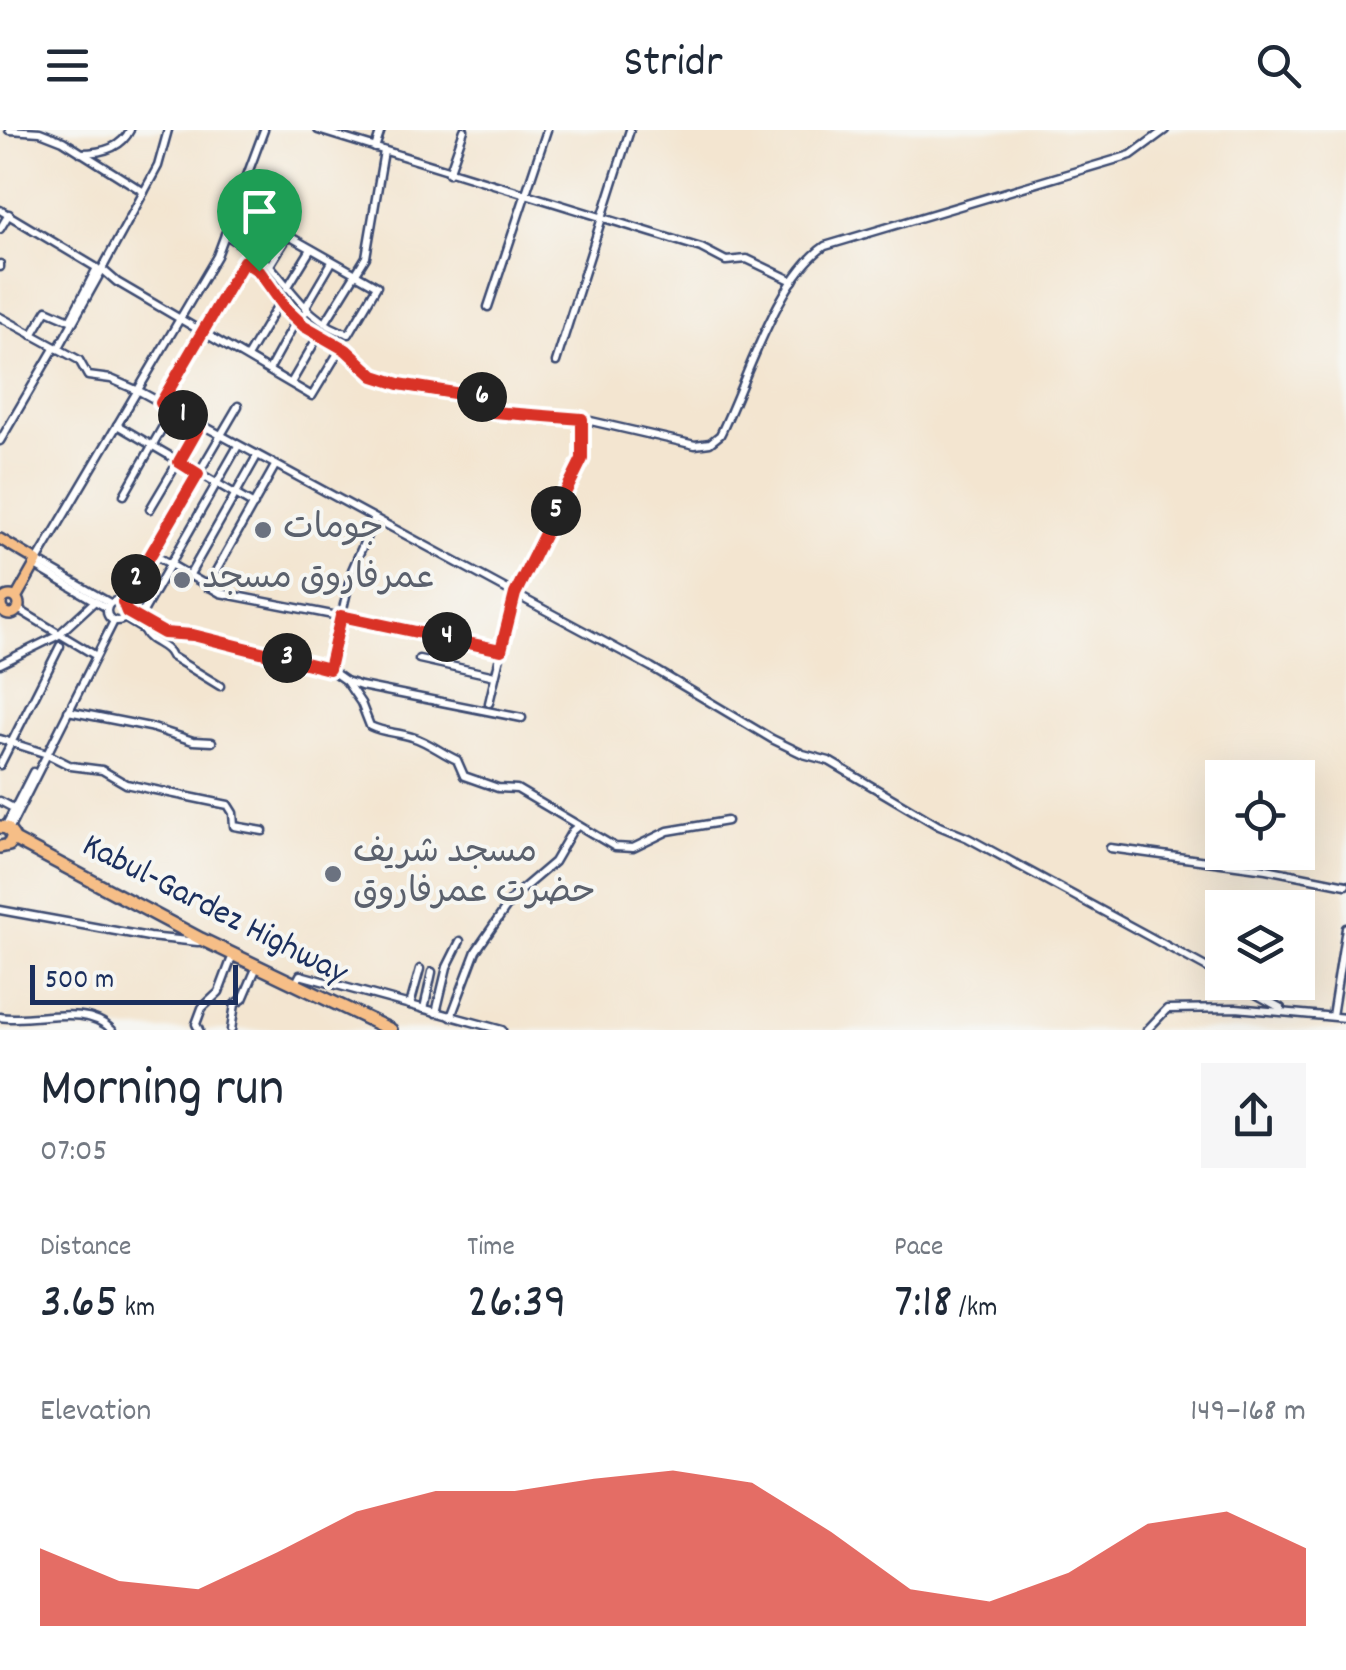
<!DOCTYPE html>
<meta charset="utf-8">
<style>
:root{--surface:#fff;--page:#f6f6f7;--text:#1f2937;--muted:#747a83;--accent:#d93025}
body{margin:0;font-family:Dekko,"Playpen Sans Arabic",sans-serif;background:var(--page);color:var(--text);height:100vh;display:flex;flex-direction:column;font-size:38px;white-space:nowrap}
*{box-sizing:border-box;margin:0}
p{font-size:32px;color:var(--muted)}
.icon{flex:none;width:55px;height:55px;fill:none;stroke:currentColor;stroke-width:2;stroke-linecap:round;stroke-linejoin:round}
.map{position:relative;height:900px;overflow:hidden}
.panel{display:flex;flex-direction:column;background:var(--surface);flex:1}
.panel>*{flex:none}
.tools{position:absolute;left:1205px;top:630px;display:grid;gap:20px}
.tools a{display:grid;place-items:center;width:110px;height:110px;border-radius:0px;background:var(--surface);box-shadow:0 10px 40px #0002;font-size:50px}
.scale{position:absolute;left:30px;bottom:25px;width:208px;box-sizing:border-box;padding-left:10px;border:5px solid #1b2f5e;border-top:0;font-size:28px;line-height:35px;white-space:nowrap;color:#1b2f5e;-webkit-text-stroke:8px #f6f6f2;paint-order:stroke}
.pin{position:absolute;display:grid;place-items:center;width:85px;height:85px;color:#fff;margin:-102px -42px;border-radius:50% 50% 50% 0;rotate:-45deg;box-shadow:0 0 10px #0007}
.pin .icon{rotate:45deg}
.km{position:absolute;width:50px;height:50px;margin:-25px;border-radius:50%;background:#222;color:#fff;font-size:28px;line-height:50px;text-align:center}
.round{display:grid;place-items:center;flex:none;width:105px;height:105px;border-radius:0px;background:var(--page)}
.summary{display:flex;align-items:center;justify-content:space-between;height:170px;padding:0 40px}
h1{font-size:55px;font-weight:600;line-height:75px}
.figures{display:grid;grid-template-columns:repeat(3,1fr);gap:15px;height:170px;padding:10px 40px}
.figures div{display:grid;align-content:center}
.figures b{font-size:50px;font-weight:600}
.figures small{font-size:28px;font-weight:400}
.figures p{font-size:28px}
.chart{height:280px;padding:20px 40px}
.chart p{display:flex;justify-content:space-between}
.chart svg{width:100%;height:180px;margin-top:10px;fill:var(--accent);opacity:.7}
header{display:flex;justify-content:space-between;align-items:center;height:130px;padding:0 40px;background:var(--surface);font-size:45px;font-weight:600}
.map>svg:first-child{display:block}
</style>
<header><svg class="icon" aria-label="menu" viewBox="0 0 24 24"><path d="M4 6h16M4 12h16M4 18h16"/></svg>Stridr<svg class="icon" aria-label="search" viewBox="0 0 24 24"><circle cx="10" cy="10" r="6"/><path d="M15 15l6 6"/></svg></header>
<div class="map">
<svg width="1346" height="900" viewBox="0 0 1346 900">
<rect width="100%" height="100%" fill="#f6f6f2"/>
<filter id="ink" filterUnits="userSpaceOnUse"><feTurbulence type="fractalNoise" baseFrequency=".01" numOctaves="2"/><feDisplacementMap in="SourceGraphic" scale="20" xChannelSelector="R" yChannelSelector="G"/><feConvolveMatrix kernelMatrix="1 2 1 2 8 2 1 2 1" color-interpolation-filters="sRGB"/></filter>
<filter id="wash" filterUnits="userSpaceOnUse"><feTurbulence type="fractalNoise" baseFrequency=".0048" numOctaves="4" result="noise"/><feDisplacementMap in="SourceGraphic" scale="40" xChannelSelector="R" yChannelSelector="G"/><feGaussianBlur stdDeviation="2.25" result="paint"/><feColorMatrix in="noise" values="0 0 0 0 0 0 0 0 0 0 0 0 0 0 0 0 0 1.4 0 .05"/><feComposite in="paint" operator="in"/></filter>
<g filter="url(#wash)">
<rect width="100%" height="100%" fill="#f3e5d0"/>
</g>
<g filter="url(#ink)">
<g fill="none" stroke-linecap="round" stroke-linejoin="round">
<!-- minor casing -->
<g stroke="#3b4a6f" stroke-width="11">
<g id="minor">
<polyline points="9,0 40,2 63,11 144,62"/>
<polyline points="168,0 158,36 102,139 117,152 312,266 341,218"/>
<polyline points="318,0 701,118 726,131 747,129 793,151"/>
<polyline points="375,18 381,0"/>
<path d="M81 23C100 23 121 19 130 0"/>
<polyline points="449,43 464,0"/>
<polyline points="0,80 97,138 70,190 47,180 32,205"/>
<polyline points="0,99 9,84"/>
<path d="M225 104C240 115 258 123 271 137 295 164 312 194 349 204L377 156 236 76"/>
<polyline points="250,120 266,93"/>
<polyline points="0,134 0,137"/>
<polyline points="270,135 288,106"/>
<polyline points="287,158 311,119"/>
<polyline points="488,177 547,0"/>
<polyline points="305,178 332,132"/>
<path d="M0 187 79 230 88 246 111 249 141 262 515 464 582 329V289L695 315 710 313 720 305C746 253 777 148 825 116L1131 25 1165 0"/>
<polyline points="325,193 366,127 384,21"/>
<polyline points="58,219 102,140"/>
<polyline points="247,227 282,168"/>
<polyline points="556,232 630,0"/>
<polyline points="269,240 297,189 307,181"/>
<polyline points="291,253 319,205"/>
<polyline points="161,273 244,131 259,141 287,180 304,195 345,220 374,246 399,254 485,268 493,282 581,289"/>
<polyline points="117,295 254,375"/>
<polyline points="0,311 55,217"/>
<polyline points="124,365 173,279"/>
<polyline points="150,379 200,295"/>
<polyline points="151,423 220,463 466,511 501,521"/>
<polyline points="35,436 107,478"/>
<polyline points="189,446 257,326"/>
<polyline points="207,457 275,336"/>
<polyline points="0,469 2,470"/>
<circle cx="117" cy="481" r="10"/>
<polyline points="123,472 238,276"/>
<polyline points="110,473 37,431 217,126 264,0"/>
<polyline points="18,479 93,524"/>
<polyline points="127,482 164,503 193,505 329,539 346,551 361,556 522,588"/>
<polyline points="124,488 144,500"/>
<polyline points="139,489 238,316"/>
<path d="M144 501C149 513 167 514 171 526L220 556"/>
<polyline points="419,529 495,546"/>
<polyline points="0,534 57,506 95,471"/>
<polyline points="329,539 352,440 374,390"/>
<path d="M346 551 361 573 370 596C384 603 397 602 412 607 429 612 441 623 457 630L464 646 498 658 517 659 615 717 633 718 668 701 727 691"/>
<polyline points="489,573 515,464 651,537 772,609 803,624 829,631 939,696 968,708 1222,846"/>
<polyline points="68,581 150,597 193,611 212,612"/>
<polyline points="0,609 47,624 71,636 102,640 126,654 228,675 233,683 234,696 263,701"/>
<polyline points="0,635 60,516"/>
<polyline points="0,671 15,679"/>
<polyline points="5,697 33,642"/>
<polyline points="10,698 114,491"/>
<polyline points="1110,718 1266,739 1346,755"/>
<polyline points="0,780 149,807 198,812"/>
<polyline points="1234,852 1281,878"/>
<polyline points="296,853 300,845 502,900"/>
<polyline points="410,875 420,839"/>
<polyline points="424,879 432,842"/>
<polyline points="436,883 447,837 460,811"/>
<polyline points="1332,886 1346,798"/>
<path d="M0 887C33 893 85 872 112 900"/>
<polyline points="451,887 476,821 514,766 554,732 572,701 578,696"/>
<polyline points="199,900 196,894 202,878 219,862 231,830"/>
<polyline points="231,900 235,874 243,869 255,841"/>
<polyline points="1147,900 1167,879 1236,878 1346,888"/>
</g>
</g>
<!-- major casing -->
<g stroke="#3b4a6f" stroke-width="14">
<g id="major">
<polyline points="0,409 37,431 16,468"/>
<circle cx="10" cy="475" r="9"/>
</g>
</g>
<!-- highway casing -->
<g stroke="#3b4a6f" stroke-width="16">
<g id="highway">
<polyline points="0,697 7,698 13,706 9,715 0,717"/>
<polyline points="13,709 201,809 391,900"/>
</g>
</g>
<!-- minor -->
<use href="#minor" stroke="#fff" stroke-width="6"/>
<!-- major -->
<use href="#major" stroke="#f6be87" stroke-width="9"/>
<!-- highway -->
<use href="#highway" stroke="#f6be87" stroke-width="11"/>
</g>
</g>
<g fill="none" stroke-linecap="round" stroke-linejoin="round" filter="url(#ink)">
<!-- route casing -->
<g stroke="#fff" stroke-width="20">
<polygon id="route" points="244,131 259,141 287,180 304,196 346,220 374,246 399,254 485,268 493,282 582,289 582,329 515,464 501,520 341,486 329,539 193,505 164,503 127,482 123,472 198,344 179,332 200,295 161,273"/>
</g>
<!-- route -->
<use href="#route" stroke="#d93025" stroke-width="12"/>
</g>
<!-- markers -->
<g fill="#6b7280" stroke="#f6f6f2" stroke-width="4">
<circle cx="263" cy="400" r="10"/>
<circle cx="182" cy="450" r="10"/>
<circle cx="333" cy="744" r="10"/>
</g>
<g text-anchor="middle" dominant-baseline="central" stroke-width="8" stroke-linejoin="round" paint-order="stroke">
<!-- worship labels -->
<g font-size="35" fill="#5b616d" stroke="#f6f6f2" text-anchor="start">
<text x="283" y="400">جومات</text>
<text x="202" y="450">عمرفاروق مسجد</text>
<text x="353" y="724">مسجد شریف<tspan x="353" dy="40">حضرت عمرفاروق</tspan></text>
</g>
<!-- street labels -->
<g font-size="35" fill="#1b2f5e" stroke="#f6f6f2">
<text transform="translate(214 781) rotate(27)">Kabul-Gardez Highway</text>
</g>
</g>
</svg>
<div class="tools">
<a><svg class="icon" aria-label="locate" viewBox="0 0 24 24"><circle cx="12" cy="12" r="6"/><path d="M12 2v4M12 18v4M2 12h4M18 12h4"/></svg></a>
<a><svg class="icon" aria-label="layers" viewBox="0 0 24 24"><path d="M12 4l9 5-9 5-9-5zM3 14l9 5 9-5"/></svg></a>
</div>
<div class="scale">500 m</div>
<div class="pin" style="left:259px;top:141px;background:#1e9e55"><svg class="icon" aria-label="arrive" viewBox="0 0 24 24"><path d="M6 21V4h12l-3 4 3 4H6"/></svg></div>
<b class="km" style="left:183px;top:285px">1</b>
<b class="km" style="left:136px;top:449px">2</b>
<b class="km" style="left:287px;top:528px">3</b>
<b class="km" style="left:447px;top:507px">4</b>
<b class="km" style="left:556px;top:381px">5</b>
<b class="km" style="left:482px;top:267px">6</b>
</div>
<section class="panel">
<div class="summary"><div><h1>Morning run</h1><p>07:05</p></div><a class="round"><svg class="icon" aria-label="share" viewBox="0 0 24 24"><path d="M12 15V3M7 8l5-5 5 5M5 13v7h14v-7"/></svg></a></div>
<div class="figures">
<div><p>Distance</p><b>3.65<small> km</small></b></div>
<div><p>Time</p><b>26:39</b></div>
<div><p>Pace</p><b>7:18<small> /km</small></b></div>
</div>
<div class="chart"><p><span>Elevation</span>149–168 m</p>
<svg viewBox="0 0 160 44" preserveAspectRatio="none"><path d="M0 44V25L10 33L20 35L30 26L40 16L50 11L60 11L70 8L80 6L90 9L100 21L110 35L120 38L130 31L140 19L150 16L160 25V44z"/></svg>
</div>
</section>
